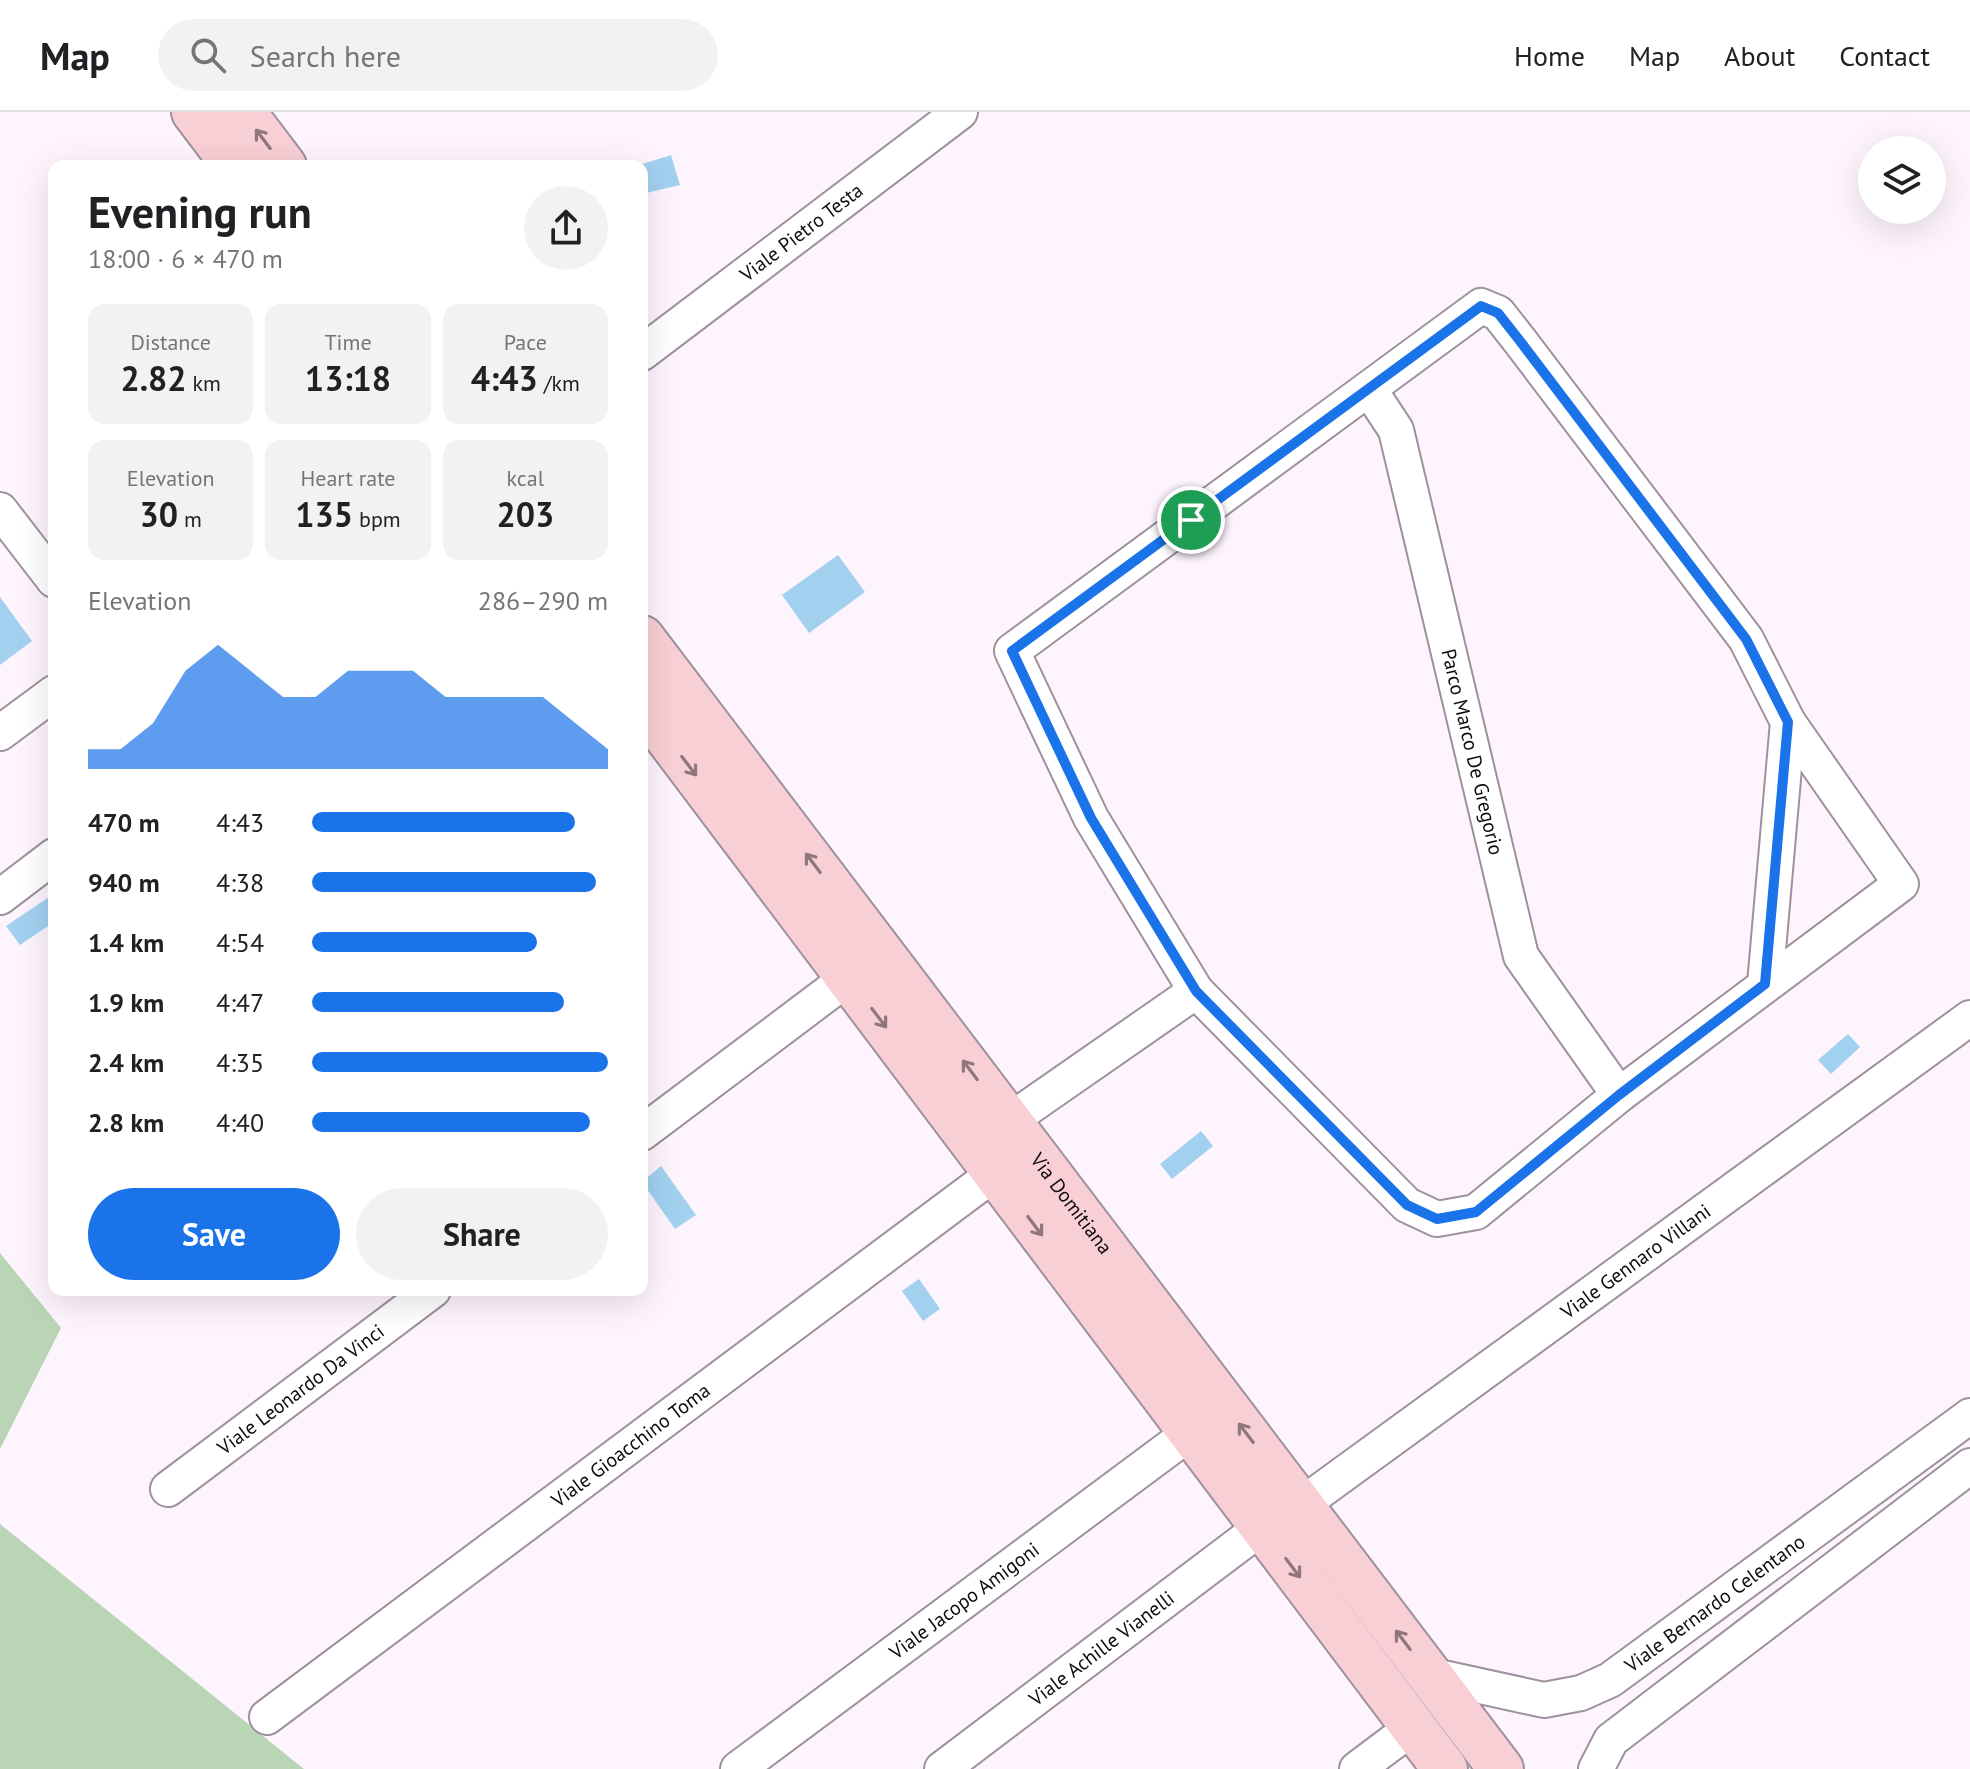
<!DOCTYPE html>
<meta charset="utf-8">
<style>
:root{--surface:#fff;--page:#f2f2f2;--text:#202124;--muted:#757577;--line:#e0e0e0;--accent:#1a73e8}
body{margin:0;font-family:"PT Sans",sans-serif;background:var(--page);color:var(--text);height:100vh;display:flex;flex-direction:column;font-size:30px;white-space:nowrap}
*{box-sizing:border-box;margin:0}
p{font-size:26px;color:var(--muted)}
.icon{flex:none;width:44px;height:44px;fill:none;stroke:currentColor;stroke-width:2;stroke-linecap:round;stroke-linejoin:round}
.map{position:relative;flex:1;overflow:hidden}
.drawer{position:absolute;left:48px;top:48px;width:600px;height:1136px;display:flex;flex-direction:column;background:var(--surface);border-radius:16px;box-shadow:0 8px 32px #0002}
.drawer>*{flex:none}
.buttons{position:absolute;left:1858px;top:24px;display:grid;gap:16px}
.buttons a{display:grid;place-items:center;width:88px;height:88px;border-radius:50%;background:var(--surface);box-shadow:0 8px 32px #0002;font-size:40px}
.pin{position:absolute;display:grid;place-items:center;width:68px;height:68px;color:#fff;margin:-34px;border:4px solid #fff;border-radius:50%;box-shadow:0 2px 8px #0007}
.round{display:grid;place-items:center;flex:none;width:84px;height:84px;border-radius:42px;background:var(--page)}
.summary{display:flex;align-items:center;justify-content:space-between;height:136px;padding:0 40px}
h1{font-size:44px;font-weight:600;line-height:60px}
.metrics{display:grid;grid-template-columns:repeat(3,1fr);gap:12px;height:136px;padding:8px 40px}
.metrics div{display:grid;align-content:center;border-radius:16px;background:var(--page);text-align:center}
.metrics b{font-size:34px;font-weight:600}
.metrics small{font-size:22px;font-weight:400}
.metrics p{font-size:22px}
.chart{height:224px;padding:16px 40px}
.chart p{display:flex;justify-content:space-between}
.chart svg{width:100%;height:144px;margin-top:8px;fill:var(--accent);opacity:.7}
.primary-button{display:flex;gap:16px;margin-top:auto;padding:16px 40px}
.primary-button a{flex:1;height:92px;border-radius:48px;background:var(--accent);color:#fff;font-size:32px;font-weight:600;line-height:92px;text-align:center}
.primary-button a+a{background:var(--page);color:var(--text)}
ul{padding:0 40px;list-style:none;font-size:26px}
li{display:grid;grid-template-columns:128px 96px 1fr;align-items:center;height:60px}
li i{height:20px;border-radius:10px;background:var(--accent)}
header{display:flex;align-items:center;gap:48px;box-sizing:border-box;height:112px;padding:0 40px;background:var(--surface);border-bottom:2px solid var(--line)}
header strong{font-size:38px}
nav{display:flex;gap:44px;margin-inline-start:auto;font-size:28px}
.search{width:560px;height:72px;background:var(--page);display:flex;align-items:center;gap:20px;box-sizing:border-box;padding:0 28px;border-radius:44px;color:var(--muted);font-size:30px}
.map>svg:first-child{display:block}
</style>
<header>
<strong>Map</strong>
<div class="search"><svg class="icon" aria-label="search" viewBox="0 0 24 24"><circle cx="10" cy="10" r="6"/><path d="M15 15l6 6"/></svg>Search here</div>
<nav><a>Home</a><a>Map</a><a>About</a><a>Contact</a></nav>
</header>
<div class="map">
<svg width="1970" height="1657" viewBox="0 0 1970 1657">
<rect width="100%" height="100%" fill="#fef4fe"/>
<!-- green -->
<g fill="#bad4b6">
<polygon points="0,1141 61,1216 0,1337"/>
<polygon points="0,1412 304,1657 0,1657"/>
</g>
<!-- water -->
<g fill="#a2d1f0">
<polygon points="671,43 680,73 642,82 642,54 636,54"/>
<polygon points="838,443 865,480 809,521 782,483"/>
<polygon points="0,485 32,529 0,553"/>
<polygon points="52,783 54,810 20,833 6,814"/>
<polygon points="1848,922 1860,935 1831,962 1818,948"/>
<polygon points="1201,1019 1213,1034 1172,1067 1160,1052"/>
<polygon points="661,1054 696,1103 675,1117 642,1070"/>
<polygon points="919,1167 940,1197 923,1209 902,1179"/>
</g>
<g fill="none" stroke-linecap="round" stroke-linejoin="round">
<!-- minor casing -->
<g stroke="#9d919d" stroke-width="38">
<g id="minor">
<polygon points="1481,194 1498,201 1520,229 1746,527 1788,610 1901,772 1619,983 1476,1100 1437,1107 1407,1093 1196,879 1091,706 1012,539"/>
<path id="s1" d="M642 241 960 0"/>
<path id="s2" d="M1369 277 1396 318 1521 844 1619 983"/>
<polyline points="0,398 54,468"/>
<polyline points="0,621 54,581"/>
<polyline points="0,785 54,744"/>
<polyline points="1765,872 1788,610"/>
<polyline points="1009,1009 1196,879"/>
<polyline points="642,1021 848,866"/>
<path id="s3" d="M168 1377 433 1178"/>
<path id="s4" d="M1301 1393 1970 906"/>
<path id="s5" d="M1430 1563 1544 1588 1581 1581 1610 1568 1970 1304"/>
<path id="s6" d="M267 1605 995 1061"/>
<path id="s7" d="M738 1657 1191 1320"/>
<path id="s8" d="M942 1657 1262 1415"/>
<polyline points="1357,1657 1413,1615"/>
<polyline points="1596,1657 1611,1628 1970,1354"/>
</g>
</g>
<!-- secondary casing -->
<g stroke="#9d919d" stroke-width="48">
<g id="secondary">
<polyline points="194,0 235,54"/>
<polyline points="243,0 284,54"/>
<path id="s9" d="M642 526 1501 1657"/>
<polyline points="642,592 1445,1657"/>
</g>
</g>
<!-- minor -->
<use href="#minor" stroke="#fff" stroke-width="34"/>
<!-- secondary -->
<use href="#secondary" stroke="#f8cfd4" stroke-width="44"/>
</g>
<!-- one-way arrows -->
<defs><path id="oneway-shaft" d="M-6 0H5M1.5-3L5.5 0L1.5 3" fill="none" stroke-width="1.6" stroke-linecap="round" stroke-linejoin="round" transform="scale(2)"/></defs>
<g stroke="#8f777b">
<use href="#oneway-shaft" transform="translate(263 27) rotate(-127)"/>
<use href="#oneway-shaft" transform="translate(689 654) rotate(53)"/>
<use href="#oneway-shaft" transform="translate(813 751) rotate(-127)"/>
<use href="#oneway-shaft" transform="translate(879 906) rotate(53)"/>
<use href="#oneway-shaft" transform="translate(970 958) rotate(-127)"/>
<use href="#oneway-shaft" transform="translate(1035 1114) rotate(53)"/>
<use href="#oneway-shaft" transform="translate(1246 1321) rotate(-127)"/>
<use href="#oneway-shaft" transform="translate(1293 1456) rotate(53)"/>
<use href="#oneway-shaft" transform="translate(1403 1528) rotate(-127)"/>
</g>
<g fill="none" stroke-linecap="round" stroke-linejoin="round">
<!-- route casing -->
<g stroke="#fff" stroke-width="16">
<polygon id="route" points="1481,194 1498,201 1520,229 1746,527 1788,610 1765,872 1619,983 1476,1100 1437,1107 1407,1093 1196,879 1091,706 1012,539"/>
</g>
<!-- route -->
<use href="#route" stroke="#1a73e8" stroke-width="10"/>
</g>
<g text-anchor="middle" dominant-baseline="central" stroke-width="6" stroke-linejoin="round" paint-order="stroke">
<!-- street labels -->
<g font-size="20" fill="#0f0b0f" stroke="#fff">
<text stroke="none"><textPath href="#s1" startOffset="200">Viale Pietro Testa</textPath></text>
<text stroke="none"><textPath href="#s2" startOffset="380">Parco Marco De Gregorio</textPath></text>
<text stroke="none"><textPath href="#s9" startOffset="710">Via Domitiana</textPath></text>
<text stroke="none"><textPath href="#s4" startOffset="414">Viale Gennaro Villani</textPath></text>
<text stroke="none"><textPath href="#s3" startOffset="166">Viale Leonardo Da Vinci</textPath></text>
<text stroke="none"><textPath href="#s6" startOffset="454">Viale Gioacchino Toma</textPath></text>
<text stroke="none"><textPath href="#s7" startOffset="282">Viale Jacopo Amigoni</textPath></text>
<text stroke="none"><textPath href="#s5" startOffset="316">Viale Bernardo Celentano</textPath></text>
<text stroke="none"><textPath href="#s8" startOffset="200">Viale Achille Vianelli</textPath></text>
</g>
</g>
</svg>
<div class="buttons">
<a><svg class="icon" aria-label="layers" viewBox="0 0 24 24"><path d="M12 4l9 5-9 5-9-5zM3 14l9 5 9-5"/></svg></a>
</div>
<div class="pin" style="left:1191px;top:408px;background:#1e9e55"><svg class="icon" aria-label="arrive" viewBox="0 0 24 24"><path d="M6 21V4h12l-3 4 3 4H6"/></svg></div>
<section class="drawer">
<div class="summary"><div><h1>Evening run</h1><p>18:00 · 6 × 470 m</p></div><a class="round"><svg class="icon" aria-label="share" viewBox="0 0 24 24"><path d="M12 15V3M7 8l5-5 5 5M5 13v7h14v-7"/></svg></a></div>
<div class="metrics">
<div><p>Distance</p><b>2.82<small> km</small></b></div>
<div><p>Time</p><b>13:18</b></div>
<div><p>Pace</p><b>4:43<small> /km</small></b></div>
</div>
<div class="metrics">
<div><p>Elevation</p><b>30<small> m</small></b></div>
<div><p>Heart rate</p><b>135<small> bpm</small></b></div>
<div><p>kcal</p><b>203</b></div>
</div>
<div class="chart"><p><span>Elevation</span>286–290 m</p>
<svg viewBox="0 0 160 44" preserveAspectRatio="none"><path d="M0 44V38L10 38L20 30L30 14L40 6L50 14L60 22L70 22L80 14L90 14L100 14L110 22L120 22L130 22L140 22L150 30L160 38V44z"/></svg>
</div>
<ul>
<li><b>470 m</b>4:43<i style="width:89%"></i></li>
<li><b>940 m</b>4:38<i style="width:96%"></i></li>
<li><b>1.4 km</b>4:54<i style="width:76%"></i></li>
<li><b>1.9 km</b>4:47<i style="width:85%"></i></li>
<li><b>2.4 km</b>4:35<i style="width:100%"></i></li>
<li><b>2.8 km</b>4:40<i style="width:94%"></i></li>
</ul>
<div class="primary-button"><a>Save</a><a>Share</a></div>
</section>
</div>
